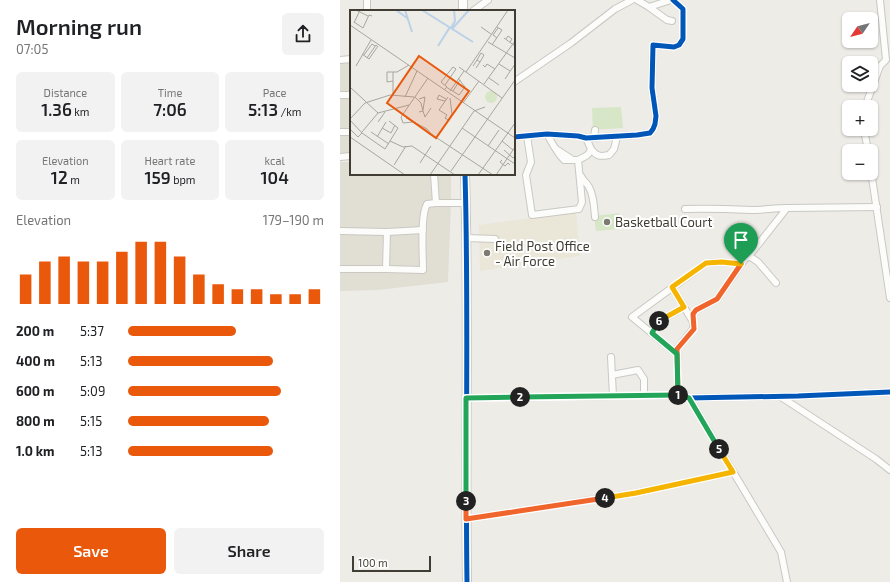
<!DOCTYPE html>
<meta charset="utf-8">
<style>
:root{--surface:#fff;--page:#f2f2f2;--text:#202124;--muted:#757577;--accent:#ea580c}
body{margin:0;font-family:"Exo 2",sans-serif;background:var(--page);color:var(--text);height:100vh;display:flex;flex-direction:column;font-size:15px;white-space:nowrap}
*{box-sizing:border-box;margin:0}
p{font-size:13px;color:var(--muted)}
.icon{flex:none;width:22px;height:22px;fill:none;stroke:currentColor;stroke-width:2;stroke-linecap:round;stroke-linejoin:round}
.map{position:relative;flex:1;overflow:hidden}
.side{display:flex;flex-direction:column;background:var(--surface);width:340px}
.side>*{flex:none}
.needle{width:26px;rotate:235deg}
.fabs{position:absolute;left:502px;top:12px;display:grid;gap:8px}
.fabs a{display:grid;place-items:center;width:36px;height:36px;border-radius:6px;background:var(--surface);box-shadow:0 1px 3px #0004;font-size:20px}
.scale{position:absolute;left:12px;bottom:10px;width:79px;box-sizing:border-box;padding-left:4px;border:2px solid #413d34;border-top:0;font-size:11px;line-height:14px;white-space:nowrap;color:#413d34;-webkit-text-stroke:3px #fff;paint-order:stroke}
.pin{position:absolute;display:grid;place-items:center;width:34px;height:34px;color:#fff;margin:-41px -17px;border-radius:50% 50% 50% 0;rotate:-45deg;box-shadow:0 0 4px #0007}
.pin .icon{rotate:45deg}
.km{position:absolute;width:20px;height:20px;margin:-10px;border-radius:50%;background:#222;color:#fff;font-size:11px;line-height:20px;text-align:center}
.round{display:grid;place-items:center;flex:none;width:42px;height:42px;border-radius:6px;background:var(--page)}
.head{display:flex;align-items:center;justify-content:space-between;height:68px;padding:0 16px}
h1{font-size:22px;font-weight:600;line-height:30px}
.stats{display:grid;grid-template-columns:repeat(3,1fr);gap:6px;height:68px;padding:4px 16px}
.stats div{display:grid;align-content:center;border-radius:6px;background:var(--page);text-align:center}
.stats b{font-size:17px;font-weight:600}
.stats small{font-size:11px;font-weight:400}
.stats p{font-size:11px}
.chart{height:112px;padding:8px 16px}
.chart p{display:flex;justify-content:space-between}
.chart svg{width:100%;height:72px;margin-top:4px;stroke:var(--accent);stroke-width:6}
.button{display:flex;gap:8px;margin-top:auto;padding:8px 16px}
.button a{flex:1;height:46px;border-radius:6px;background:var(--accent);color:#fff;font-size:16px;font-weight:600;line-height:46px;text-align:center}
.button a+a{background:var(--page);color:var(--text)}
ul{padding:0 16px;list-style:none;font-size:13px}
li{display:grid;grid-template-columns:64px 48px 1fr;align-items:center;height:30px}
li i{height:10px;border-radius:5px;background:var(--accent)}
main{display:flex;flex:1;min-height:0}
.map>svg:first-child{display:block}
</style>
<main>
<section class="side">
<div class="head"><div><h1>Morning run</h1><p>07:05</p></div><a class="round"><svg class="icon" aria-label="share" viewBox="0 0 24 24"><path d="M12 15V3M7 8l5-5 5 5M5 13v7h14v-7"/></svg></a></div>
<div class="stats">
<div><p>Distance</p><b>1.36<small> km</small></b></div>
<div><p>Time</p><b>7:06</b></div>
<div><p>Pace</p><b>5:13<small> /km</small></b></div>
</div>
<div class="stats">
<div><p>Elevation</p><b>12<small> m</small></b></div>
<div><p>Heart rate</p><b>159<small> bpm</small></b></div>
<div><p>kcal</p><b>104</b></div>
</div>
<div class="chart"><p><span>Elevation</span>179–190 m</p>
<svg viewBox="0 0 160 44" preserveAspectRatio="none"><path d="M5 44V26M15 44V18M25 44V15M35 44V18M45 44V18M55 44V12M65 44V6M75 44V6M85 44V15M95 44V26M105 44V32M115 44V35M125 44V35M135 44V38M145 44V38M155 44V35"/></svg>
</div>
<ul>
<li><b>200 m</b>5:37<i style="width:55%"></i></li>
<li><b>400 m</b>5:13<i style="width:74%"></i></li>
<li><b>600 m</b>5:09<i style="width:78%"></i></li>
<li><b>800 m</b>5:15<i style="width:72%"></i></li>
<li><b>1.0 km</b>5:13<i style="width:74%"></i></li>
</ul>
<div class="button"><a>Save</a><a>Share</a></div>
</section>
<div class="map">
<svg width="550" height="582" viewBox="0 0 550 582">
<rect width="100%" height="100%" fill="#edece7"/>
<!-- residential -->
<g fill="#e1ded4">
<rect x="0" y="58" width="11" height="95"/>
<polygon points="0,162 11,162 11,174 111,174 111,203 108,282 38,290 0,291"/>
</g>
<!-- education -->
<polygon fill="#eae7d9" points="236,212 240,256 140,271 139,225"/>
<!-- green -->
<g fill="#d8e6c8">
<polygon points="281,107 283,128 253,130 252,108"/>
<polygon points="279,213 280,229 256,231 254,216"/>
</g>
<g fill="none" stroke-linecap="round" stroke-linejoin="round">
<!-- minor casing -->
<g stroke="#c9c8c3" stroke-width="8">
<g id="minor">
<polyline points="27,0 27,11"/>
<polyline points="297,0 309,7 331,0"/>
<polyline points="309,7 327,20 332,21"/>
<polyline points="133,11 148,0"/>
<polyline points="0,60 11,59"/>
<polyline points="174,82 231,43 275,9 292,0"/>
<polyline points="0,95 11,95"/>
<polyline points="525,107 540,66 546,60 540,0"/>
<polyline points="524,129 528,151"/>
<polyline points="0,132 11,132"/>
<path d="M187 136 191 162 186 175 192 215 239 209 242 202 238 160H224C217 153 212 143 207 134"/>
<polyline points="174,137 207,134 238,136 246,138 297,135 310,133 313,129 315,124 316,116 312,88 313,45 334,47 339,45 343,39 343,9 333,0"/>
<polyline points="254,138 255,130"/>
<polyline points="216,149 233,160"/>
<path d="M251 149C256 156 260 157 269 155L274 149 277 137"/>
<polyline points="0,157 11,156"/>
<path d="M238 160C244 157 249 156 251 149L246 138"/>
<polyline points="531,171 550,298"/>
<polyline points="94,174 96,203"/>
<path d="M241 176C243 181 247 183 249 187 254 196 254 207 255 217"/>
<polyline points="447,208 537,207"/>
<path d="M345 209C367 208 390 209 412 210 423 210 435 208 447 208L409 256"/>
<polyline points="0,231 47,232 83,230"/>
<polyline points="127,238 155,239"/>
<path d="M0 269H46L83 270C83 255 80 216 87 204L96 203H126"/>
<polyline points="46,269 47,232"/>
<polyline points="332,287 353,322"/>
<polyline points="312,333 318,322 344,307"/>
<polyline points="337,354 292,317 366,263 382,262 401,264"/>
<polyline points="271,357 273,396"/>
<polyline points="272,375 298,370 304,379 304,395"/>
<polyline points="338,395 337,349 353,329 353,315 356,310 377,299 405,259 409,256 418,262 436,283"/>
<polyline points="441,397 536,459 550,470"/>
<polyline points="126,398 338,395 349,398 458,396 550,392"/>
<polyline points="349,398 441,552 447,582"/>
<polyline points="126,519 296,493 393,472"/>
</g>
</g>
<!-- tertiary casing -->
<g stroke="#c9c8c3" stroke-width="10">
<g id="tertiary">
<polyline points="123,0 123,11"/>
<path d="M125 174C129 310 125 446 127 582"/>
</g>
</g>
<!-- minor -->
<use href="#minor" stroke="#fcfcfb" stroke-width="6"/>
<!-- tertiary -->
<use href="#tertiary" stroke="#fcfcfb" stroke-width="8"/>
<!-- cycleway casing -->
<g stroke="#fff" stroke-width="8">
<g id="cycleway">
<polyline points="174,137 207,134 238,136 246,138 297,135 310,133 313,129 315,124 316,116 312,88 313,45 334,47 339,45 343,39 343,9 333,0"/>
<path d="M125 174C129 310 125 446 127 582"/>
<polyline points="126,398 338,395 349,398 458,396 550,392"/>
</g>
</g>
<!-- cycleway -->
<use href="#cycleway" stroke="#0057b8" stroke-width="5"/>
</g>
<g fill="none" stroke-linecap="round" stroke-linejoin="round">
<!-- split-1 casing -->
<g stroke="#fff" stroke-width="8">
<polyline id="split-1" points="338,395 337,349 354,329 353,314 356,310 377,299 401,264"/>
</g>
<!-- split-2 casing -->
<g stroke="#fff" stroke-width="8">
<polyline id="split-2" points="180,397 338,395"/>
</g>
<!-- split-3 casing -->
<g stroke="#fff" stroke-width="8">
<polyline id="split-3" points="126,501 126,398 180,397"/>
</g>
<!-- split-4 casing -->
<g stroke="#fff" stroke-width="8">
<polyline id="split-4" points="126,501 126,519 265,498"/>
</g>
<!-- split-5 casing -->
<g stroke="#fff" stroke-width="8">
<polyline id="split-5" points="265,498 296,493 393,472 379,449"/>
</g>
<!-- split-6 casing -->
<g stroke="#fff" stroke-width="8">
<polyline id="split-6" points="319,321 312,333 337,354 338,395 349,398 379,449"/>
</g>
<!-- split-7 casing -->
<g stroke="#fff" stroke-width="8">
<polyline id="split-7" points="319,321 344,307 332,287 366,263 382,262 401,264"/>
</g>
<!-- split-1 -->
<use href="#split-1" stroke="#f0652b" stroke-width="5"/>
<!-- split-2 -->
<use href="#split-2" stroke="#22a559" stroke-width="5"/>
<!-- split-3 -->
<use href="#split-3" stroke="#22a559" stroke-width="5"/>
<!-- split-4 -->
<use href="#split-4" stroke="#f0652b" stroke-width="5"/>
<!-- split-5 -->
<use href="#split-5" stroke="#f5b400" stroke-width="5"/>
<!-- split-6 -->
<use href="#split-6" stroke="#22a559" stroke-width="5"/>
<!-- split-7 -->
<use href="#split-7" stroke="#f5b400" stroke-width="5"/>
</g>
<!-- markers -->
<g fill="#7d7a73" stroke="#fff" stroke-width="1.5">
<circle cx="267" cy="222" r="4"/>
<circle cx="147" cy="253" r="4"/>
</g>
<g text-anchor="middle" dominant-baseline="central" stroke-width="4" stroke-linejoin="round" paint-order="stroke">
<!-- poi labels -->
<g font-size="13" fill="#413d34" stroke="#fff" text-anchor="start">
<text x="275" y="222">Basketball Court</text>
<text x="155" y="246">Field Post Office<tspan x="155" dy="15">- Air Force</tspan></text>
</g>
</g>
<!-- overview -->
<g transform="translate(10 10)">
<rect width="165" height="165" fill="#edece7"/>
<path d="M135 87a6 6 0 1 1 12 0a6 6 0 1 1-12 0Z" fill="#d8e6c8"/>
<path fill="none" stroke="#bad1e8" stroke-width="2" d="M46 0 57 8M55 0 62 22M72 0 123 32M101 18 105 11 104 0M102 19 119 0M88 36 100 17"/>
<path fill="none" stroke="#a8a69f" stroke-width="1" d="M6 0 18 6M4 12 13 18 19 5 22 6M4 13 10 0M0 15 165 128M131 17 141 24M147 28 143 25 148 18M154 28 165 36M156 29 158 26 162 29 160 32M138 32 165 48M142 35 152 20 147 17M12 44 19 49 28 36M14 45 22 34 25 36M17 48 26 35 28 37M127 50 131 43 134 45 130 52M149 54 160 61M133 55 135 57 137 54 145 59M6 56 21 30M123 56 127 50 130 52 126 58M109 57 152 88M116 62 158 0M139 68 149 75M155 69 165 54M43 71 37 72V62H47L59 55M134 74 165 31M0 77 28 103M96 77 109 85 115 77 108 68M94 80 97 77 91 72 103 57 106 59 95 75M100 81 114 61M103 81 110 70M43 85V62M55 87 67 61M65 87 71 93 73 101 69 102M98 87 89 100 97 105 95 108 98 110 102 104 100 88M69 89 75 87 73 100M95 91 87 89 89 85 96 89M113 93 129 71M73 101 75 107 81 98M56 108 77 119 81 124 143 165M0 109 15 93 40 85 64 87M0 110 12 123M28 112 35 102M63 112 53 113 51 107 78 68M32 118 41 123 45 115M112 118 165 154M0 119 8 127 12 123 35 139 48 118 39 111M12 122 28 103 59 95M21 122 39 134M0 127 55 165M27 127 36 112M40 131 53 137 62 136 105 165M152 131 163 140M138 136 149 120M154 140 163 148 165 146M152 150 150 152 155 156 158 153 160 155M70 153 81 136M44 155 56 136M101 161 165 70M80 165 124 101 135 97M128 165 165 113M146 165 165 137"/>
<path fill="#e8590c" fill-opacity="0.15" stroke="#e8590c" stroke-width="2" d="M69 46 119 81 86 128 37 93Z"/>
<rect width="165" height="165" fill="none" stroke="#413d34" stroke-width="2"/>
</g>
</svg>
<div class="fabs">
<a><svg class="needle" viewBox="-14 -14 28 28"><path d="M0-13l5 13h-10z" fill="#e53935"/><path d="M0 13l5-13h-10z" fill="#757577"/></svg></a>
<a><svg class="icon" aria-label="layers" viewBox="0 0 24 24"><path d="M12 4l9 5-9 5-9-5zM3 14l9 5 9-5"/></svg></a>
<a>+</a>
<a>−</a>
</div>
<div class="scale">100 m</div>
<div class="pin" style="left:401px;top:264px;background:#1e9e55"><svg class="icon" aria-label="arrive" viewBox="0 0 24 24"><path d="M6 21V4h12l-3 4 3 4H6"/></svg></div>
<b class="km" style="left:338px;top:395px">1</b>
<b class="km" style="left:180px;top:397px">2</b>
<b class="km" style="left:126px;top:501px">3</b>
<b class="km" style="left:265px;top:498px">4</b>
<b class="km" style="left:379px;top:449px">5</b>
<b class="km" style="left:319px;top:321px">6</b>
</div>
</main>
